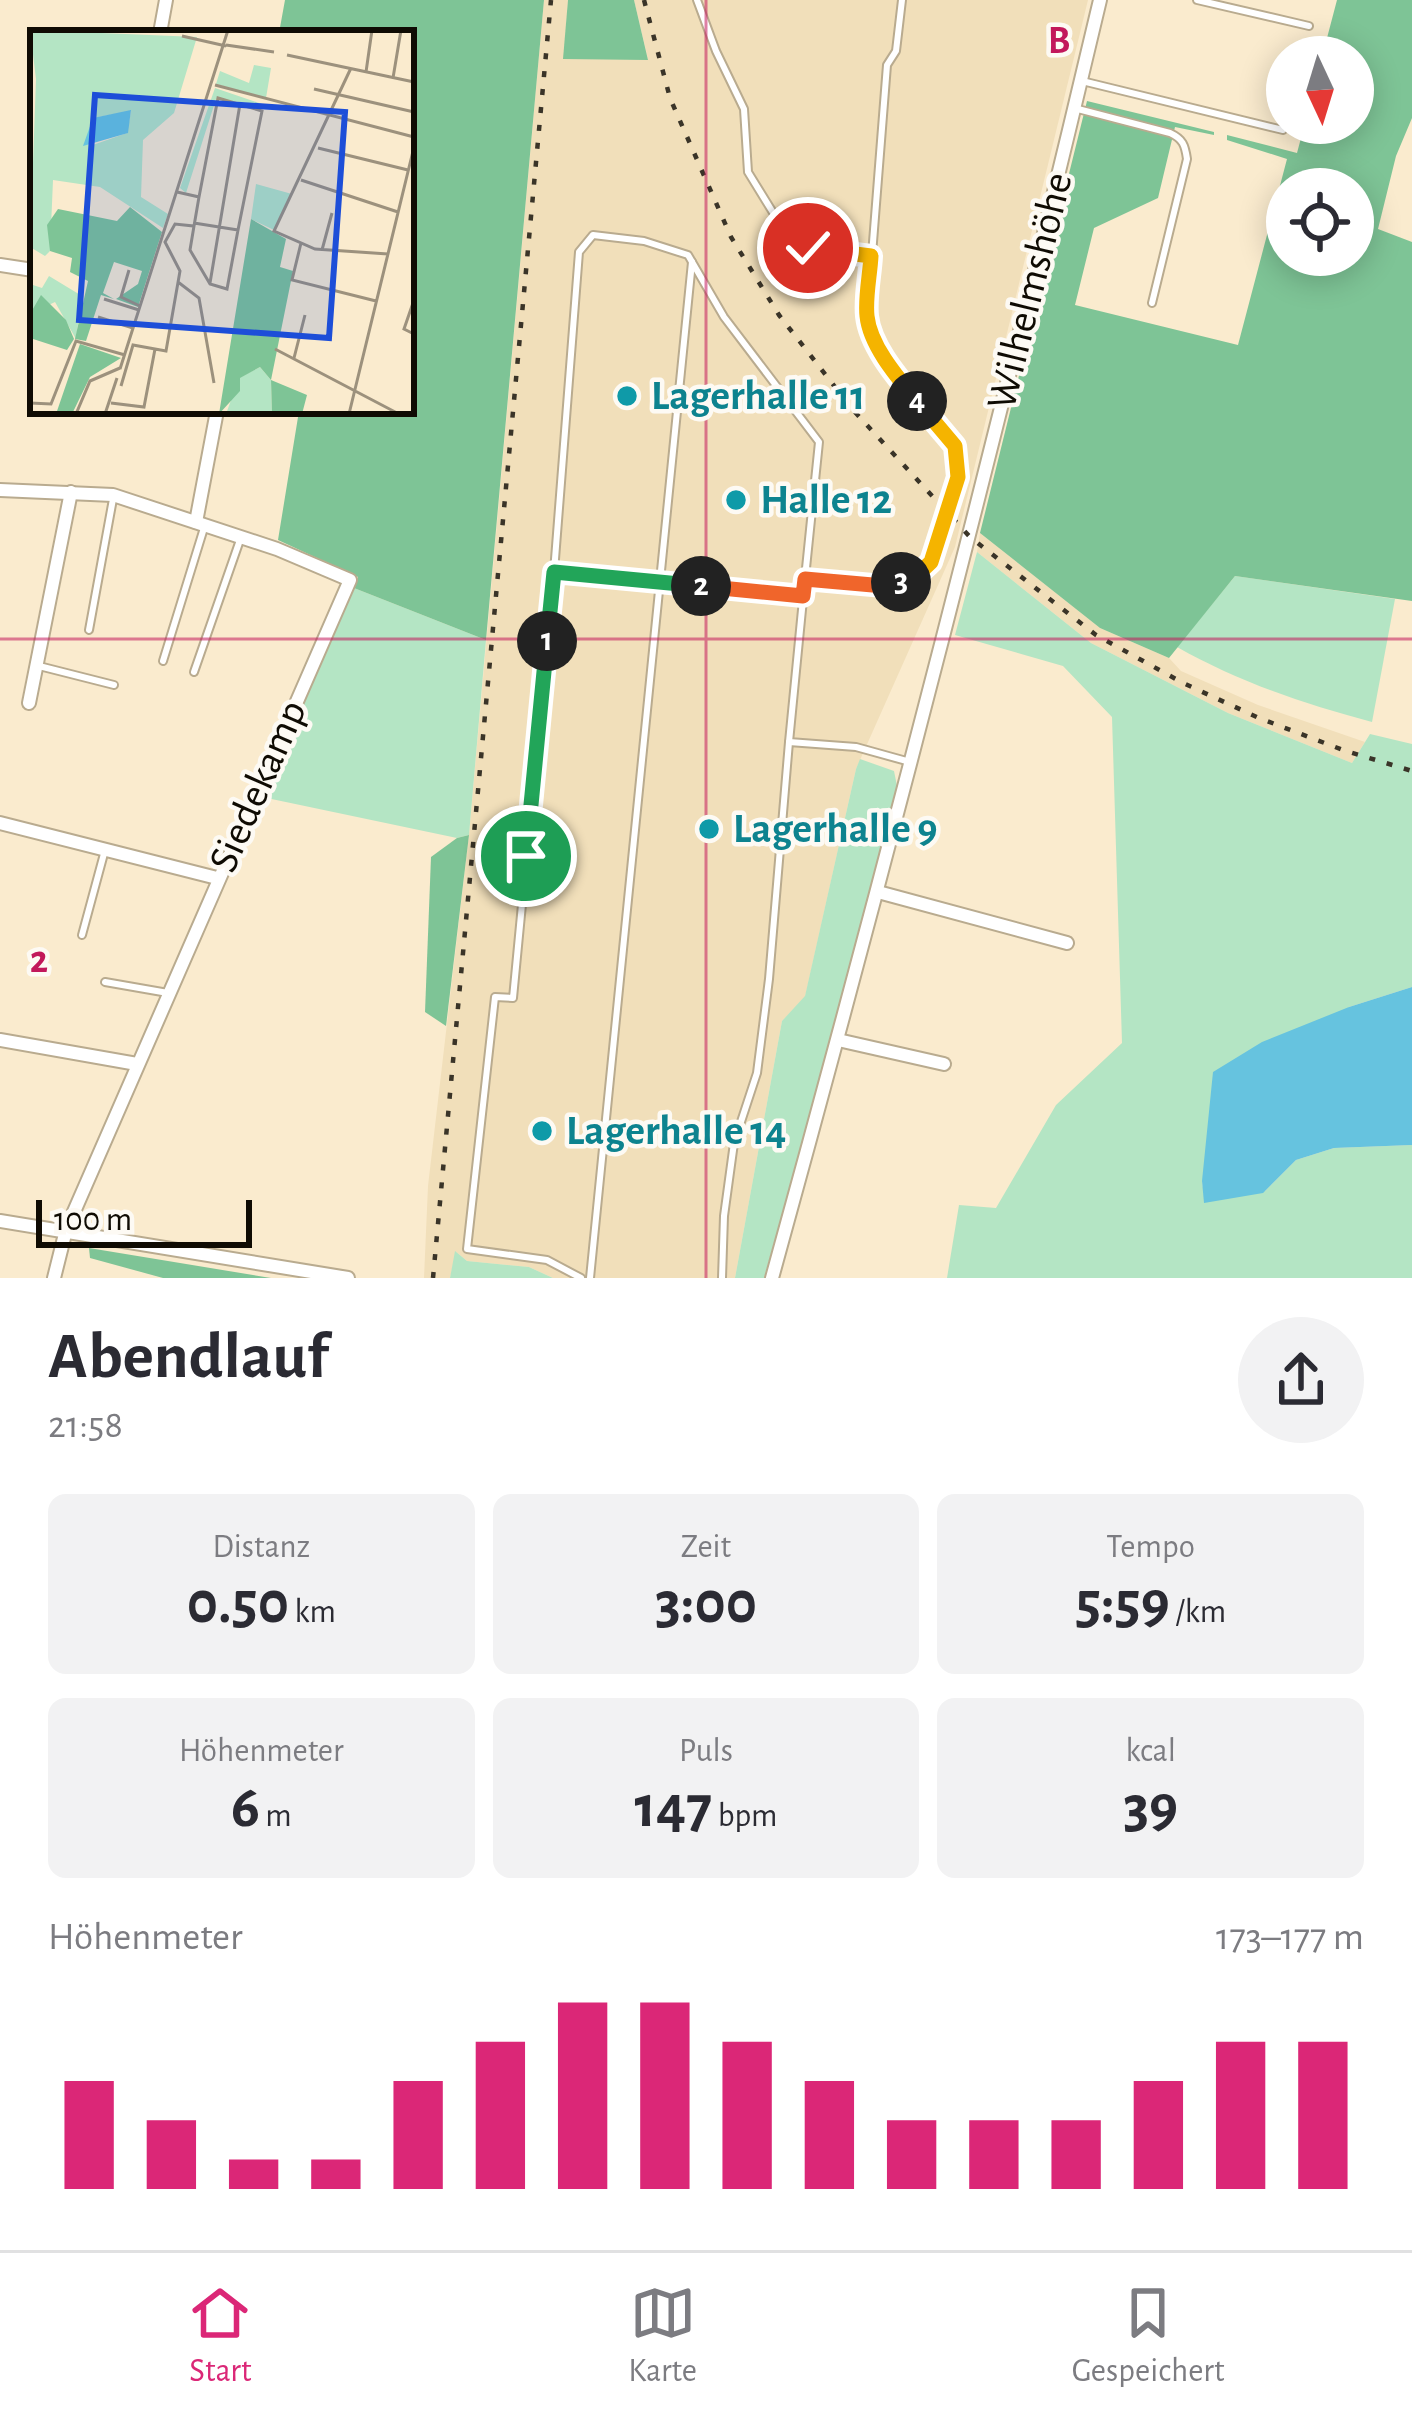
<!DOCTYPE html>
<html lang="de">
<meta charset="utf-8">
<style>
:root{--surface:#fff;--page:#f2f2f3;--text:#2b2b33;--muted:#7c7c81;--line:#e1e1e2;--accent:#db2777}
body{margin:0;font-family:"Alegreya Sans",sans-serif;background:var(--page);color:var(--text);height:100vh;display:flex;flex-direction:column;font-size:45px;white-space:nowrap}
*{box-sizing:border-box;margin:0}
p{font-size:39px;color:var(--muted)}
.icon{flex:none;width:66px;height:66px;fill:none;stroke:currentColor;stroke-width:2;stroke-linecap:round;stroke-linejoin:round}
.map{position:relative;height:1278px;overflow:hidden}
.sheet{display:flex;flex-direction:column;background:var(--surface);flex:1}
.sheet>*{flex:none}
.needle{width:78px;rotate:176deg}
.fabs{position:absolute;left:1266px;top:36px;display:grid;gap:24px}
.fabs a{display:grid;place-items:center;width:108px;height:108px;border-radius:50%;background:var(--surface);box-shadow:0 6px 30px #0003;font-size:60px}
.scale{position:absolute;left:36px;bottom:30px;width:216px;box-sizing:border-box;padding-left:12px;border:6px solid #0f0b03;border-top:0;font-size:33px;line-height:42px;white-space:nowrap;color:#0f0b03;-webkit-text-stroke:9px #fdfaf4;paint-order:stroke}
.pin{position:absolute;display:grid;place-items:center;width:102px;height:102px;color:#fff;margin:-51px;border:6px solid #fff;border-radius:50%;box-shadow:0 3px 12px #0007}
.km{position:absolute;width:60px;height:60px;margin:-30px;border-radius:50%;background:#222;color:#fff;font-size:33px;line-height:60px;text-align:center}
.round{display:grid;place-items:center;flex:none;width:126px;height:126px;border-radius:63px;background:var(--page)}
.overview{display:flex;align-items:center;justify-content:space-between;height:204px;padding:0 48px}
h1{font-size:66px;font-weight:700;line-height:90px}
.stats{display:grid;grid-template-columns:repeat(3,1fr);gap:18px;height:204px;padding:12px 48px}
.stats div{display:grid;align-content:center;border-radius:18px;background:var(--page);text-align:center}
.stats b{font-size:60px;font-weight:700}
.stats small{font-size:33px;font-weight:400}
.stats p{font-size:33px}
.chart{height:336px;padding:24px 48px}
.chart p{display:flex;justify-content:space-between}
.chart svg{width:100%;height:216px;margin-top:12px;stroke:var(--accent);stroke-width:6}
.tab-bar{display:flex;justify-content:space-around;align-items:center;height:168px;border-top:3px solid var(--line);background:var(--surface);font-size:33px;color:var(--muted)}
.tab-bar a{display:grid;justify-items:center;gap:6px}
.tab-bar .current{color:var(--accent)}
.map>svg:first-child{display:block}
</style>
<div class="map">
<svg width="1412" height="1278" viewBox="0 0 1412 1278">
<rect width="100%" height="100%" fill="#faebce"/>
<!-- built -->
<g fill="#f1dfba">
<polygon points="544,0 568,0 564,59 648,59 634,0 1088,0 955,547 856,769 805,997 782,1021 735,1278 553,1278 529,1267 467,1261 456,1252 450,1278 424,1278 428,1186 469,835"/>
<polygon points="980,533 1100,628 1169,658 1181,671 1258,705 1365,742 1352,763 1228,713 1091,643 977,552"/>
</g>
<!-- green -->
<g fill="#b4e5c4">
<polygon points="977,552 1091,643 1228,713 1352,763 1370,734 1412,744 1412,987 1349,1007 1202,1181 1205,1202 1265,1191 1296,1160 1334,1148 1412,1145 1412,1278 947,1278 959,1205 996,1208 1056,1105 1122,1043 1112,717 1063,666 955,635"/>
<path d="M1235 576 1395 599 1372 722C1304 704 1239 682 1177 647Z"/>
<polygon points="354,588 486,640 469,835 457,838 262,797"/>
<polygon points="860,759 894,771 897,786 831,1042 764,1278 735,1278 782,1021 805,996 856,769"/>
<polygon points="455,1251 467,1261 529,1267 553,1278 450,1278"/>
</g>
<!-- forest -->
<g fill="#7ec496" fill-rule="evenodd">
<polygon points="285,0 544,0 486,640 354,588 358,577 278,540 299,411 411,411 411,33 279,33"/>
<polygon points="568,0 634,0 648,60 563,59"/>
<path d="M1337 0H1412V118L1396 156 1378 229 1412 242V601L1235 576 1169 658 1100 628 980 533 1087 101 1214 132V135L1175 127 1158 198 1094 228 1075 305 1238 345 1287 159 1227 140V135L1297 153 1305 123H1353V57H1322ZM1287 189H1353V255H1287Z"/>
<polygon points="469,835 446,1026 425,1012 431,857 457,838"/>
<polygon points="89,1248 271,1278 163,1278 90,1258"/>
</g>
<!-- water -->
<polygon fill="#66c3df" points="1412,987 1412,1145 1334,1148 1296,1160 1263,1193 1204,1203 1202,1181 1213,1072 1262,1042 1349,1007"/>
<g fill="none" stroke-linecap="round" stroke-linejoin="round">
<!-- service casing -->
<g stroke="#b9ab8f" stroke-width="10">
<g id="service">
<polyline points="697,0 716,51 744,109 748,172 785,232 796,243 809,248 871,256"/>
<polyline points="902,0 896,51 887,65 867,318 880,348 898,379 955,446 959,477 931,562 913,579 884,586 805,579 789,742 856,747 910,762"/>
<polyline points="1197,0 1309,26"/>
<polyline points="1082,81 1283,130"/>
<path d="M1074 108 1170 133C1183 139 1185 145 1187 159L1152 303"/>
<polyline points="554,572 579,252 593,235 644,241 688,255 724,317 819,442 805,578"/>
<polyline points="89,630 113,499"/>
<polyline points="163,661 204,528"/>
<polyline points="39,666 114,685"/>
<polyline points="194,672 240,540"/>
<polyline points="82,935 105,850"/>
<polyline points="105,982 168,993"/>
<polyline points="581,1278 547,1260 467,1249 495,997 513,998 554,572 803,596"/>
<polyline points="590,1278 692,262"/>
<polyline points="722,1278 724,1216 734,1143 757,1073 769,979 789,742"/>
</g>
</g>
<!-- minor casing -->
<g stroke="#b9ab8f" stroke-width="16">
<g id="minor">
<polyline points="160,33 166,0"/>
<polyline points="0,265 33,270"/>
<polyline points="0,490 113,495 277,549 350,580 66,1230 54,1278"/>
<polyline points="196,522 217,411"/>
<polyline points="29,703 71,492"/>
<polyline points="0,823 217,878"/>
<polyline points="878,892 1067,943"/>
<polyline points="0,1040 137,1064"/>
<polyline points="838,1040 944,1064"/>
<polyline points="0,1221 348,1278"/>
<path d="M772 1278C889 854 999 428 1100 0"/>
</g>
</g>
<!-- service -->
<use href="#service" stroke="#fff" stroke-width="6"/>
<!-- minor -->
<use href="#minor" stroke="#fff" stroke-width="12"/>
<!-- rail -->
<g stroke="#3a3428" stroke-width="4.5" stroke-dasharray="6 12" stroke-linecap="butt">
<polyline points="644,0 670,98 731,237 779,315 853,410 970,537 1096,635 1183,683 1259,718 1343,750 1412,771"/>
<polyline points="433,1278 551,0"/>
</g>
</g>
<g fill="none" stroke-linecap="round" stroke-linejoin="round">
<!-- split-1 casing -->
<g stroke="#fff" stroke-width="24">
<polyline id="split-1" points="526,856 547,641"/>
</g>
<!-- split-2 casing -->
<g stroke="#fff" stroke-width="24">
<polyline id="split-2" points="547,641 554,572 701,586"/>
</g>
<!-- split-3 casing -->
<g stroke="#fff" stroke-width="24">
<polyline id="split-3" points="701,586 803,596 805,579 884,586 901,582"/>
</g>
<!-- split-4 casing -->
<g stroke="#fff" stroke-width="24">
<polyline id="split-4" points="901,582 913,579 931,562 958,477 955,446 917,401"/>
</g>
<!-- split-5 casing -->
<g stroke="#fff" stroke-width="24">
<path id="split-5" d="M808 248 871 256C870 275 865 297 867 316 870 346 898 378 917 401"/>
</g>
<!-- split-1 -->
<use href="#split-1" stroke="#22a559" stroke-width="15"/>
<!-- split-2 -->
<use href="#split-2" stroke="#22a559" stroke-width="15"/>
<!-- split-3 -->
<use href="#split-3" stroke="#f0652b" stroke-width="15"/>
<!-- split-4 -->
<use href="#split-4" stroke="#f5b400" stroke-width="15"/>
<!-- split-5 -->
<use href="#split-5" stroke="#f5b400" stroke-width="15"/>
</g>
<!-- grid -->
<path fill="none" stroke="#c2185b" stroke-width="3" stroke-opacity="0.55" d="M706 0V1278M0 639H1412"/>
<!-- markers -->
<g fill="#0f9aa8" stroke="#fdfaf4" stroke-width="4.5">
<circle cx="627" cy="396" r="12"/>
<circle cx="736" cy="500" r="12"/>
<circle cx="709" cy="829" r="12"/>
<circle cx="542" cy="1131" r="12"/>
</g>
<g text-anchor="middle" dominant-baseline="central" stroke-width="9" stroke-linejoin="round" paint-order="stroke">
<!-- street labels -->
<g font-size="42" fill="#0f0b03" stroke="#fdfaf4">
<text transform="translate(1030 291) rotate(-76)">Wilhelmshöhe</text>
<text transform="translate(258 786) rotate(-66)">Siedekamp</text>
</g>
<!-- culture labels -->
<g font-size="42" font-weight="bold" fill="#0d838f" stroke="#fdfaf4" text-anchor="start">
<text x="651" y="396">Lagerhalle 11</text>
<text x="760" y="500">Halle 12</text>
<text x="733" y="829">Lagerhalle 9</text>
<text x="566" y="1131">Lagerhalle 14</text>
</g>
</g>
<!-- overview -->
<g transform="translate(30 30)">
<rect width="384" height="384" fill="#faebce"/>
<path d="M0 0 167 7 144 83 113 110 111 167 138 184 133 198 70 157 23 150 20 221 15 226 0 217 6 49ZM101 81 97 103 60 116 63 88ZM224 35 241 38 236 68 186 54 190 41 219 53ZM185 58 235 75 186 69 156 163 150 158ZM226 154 262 164 244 200 221 189ZM19 246 52 266 46 309 25 272 0 284V254L12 258ZM230 337 241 350 242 384H196L209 348Z" fill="#b4e5c4" fill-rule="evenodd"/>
<path d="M100 177 132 202 108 277 86 269 108 254 112 241 84 232 73 263 84 269 71 265 56 311 45 309 58 251 40 242 42 228 20 221 17 195 28 179 87 191ZM221 189 256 209 250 237 263 241 241 350 277 365 272 384H242L241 350 230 337 210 348V361L189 384ZM11 265 36 290 44 309 37 320 0 308V284ZM50 314 91 328 60 347 42 384H26Z" fill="#7ec496"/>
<path d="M101 80 98 103 53 116 63 88Z" fill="#66c3df"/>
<path fill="none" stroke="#9c917d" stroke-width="3" d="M152 6 196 16M196 15 244 22M257 25 384 52M321 38 244 201 285 219 358 224M336 42 342 0M363 48 371 0M185 55 384 107M284 59 384 82M288 118 378 140M271 150 368 182M164 193 208 200 232 81 188 68 169 167M164 196 160 220 180 254 197 259 208 200M271 213 262 250 346 271M292 220 302 183M99 240 91 267 110 276M148 252 169 268 184 353M180 253 210 74M74 269 109 280M384 270 374 299 384 304M68 287 103 298M245 319 369 384M264 328 275 285M90 339 198 0M91 356 103 315 136 321 150 241 135 212 145 194 164 196 169 167 147 162M0 373 21 374 46 311 95 325M81 373 114 377 125 319M46 384 60 351 90 338M75 384 87 348M319 384 384 117"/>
<path fill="#1d4ed8" fill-opacity="0.15" stroke="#1d4ed8" stroke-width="6" d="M65 65 315 82 299 308 49 290Z"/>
<rect width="384" height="384" fill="none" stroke="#0f0b03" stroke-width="6"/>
</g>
<g font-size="39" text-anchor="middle" font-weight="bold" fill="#c2185b" stroke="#fdfaf4" stroke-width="9" stroke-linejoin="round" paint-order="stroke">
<text x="1059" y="53">B</text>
<text x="39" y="972">2</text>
</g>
</svg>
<div class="fabs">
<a><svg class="needle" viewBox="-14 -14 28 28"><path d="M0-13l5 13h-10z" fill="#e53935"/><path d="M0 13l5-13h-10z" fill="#7c7c81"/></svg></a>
<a><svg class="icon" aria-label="locate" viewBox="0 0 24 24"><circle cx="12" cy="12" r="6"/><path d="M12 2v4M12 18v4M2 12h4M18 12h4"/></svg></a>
</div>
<div class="scale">100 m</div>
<div class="pin" style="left:526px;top:856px;background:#1e9e55"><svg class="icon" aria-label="arrive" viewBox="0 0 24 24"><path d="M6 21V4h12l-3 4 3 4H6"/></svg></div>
<div class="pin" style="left:808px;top:248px;background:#d93025"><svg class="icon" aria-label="check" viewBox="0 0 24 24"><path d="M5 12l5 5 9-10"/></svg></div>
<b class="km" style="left:547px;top:641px">1</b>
<b class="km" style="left:701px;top:586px">2</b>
<b class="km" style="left:901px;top:582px">3</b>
<b class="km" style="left:917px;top:401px">4</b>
</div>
<section class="sheet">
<div class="overview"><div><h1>Abendlauf</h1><p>21:58</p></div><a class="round"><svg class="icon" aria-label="share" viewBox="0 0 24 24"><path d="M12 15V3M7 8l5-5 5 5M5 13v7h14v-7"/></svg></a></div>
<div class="stats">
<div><p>Distanz</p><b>0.50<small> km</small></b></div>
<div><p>Zeit</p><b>3:00</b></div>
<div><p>Tempo</p><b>5:59<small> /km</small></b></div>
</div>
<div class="stats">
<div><p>Höhenmeter</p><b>6<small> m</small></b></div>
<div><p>Puls</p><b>147<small> bpm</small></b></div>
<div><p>kcal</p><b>39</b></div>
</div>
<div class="chart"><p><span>Höhenmeter</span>173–177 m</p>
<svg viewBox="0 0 160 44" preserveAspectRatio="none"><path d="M5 44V22M15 44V30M25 44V38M35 44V38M45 44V22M55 44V14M65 44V6M75 44V6M85 44V14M95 44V22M105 44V30M115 44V30M125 44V30M135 44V22M145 44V14M155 44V14"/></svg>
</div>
</section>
<nav class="tab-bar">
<a class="current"><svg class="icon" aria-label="home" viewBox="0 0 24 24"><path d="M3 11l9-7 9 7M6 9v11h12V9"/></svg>Start</a>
<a><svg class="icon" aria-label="map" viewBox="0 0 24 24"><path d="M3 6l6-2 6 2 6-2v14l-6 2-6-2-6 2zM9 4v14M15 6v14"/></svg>Karte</a>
<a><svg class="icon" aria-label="saved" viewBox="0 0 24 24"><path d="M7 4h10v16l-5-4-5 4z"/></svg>Gespeichert</a>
</nav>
